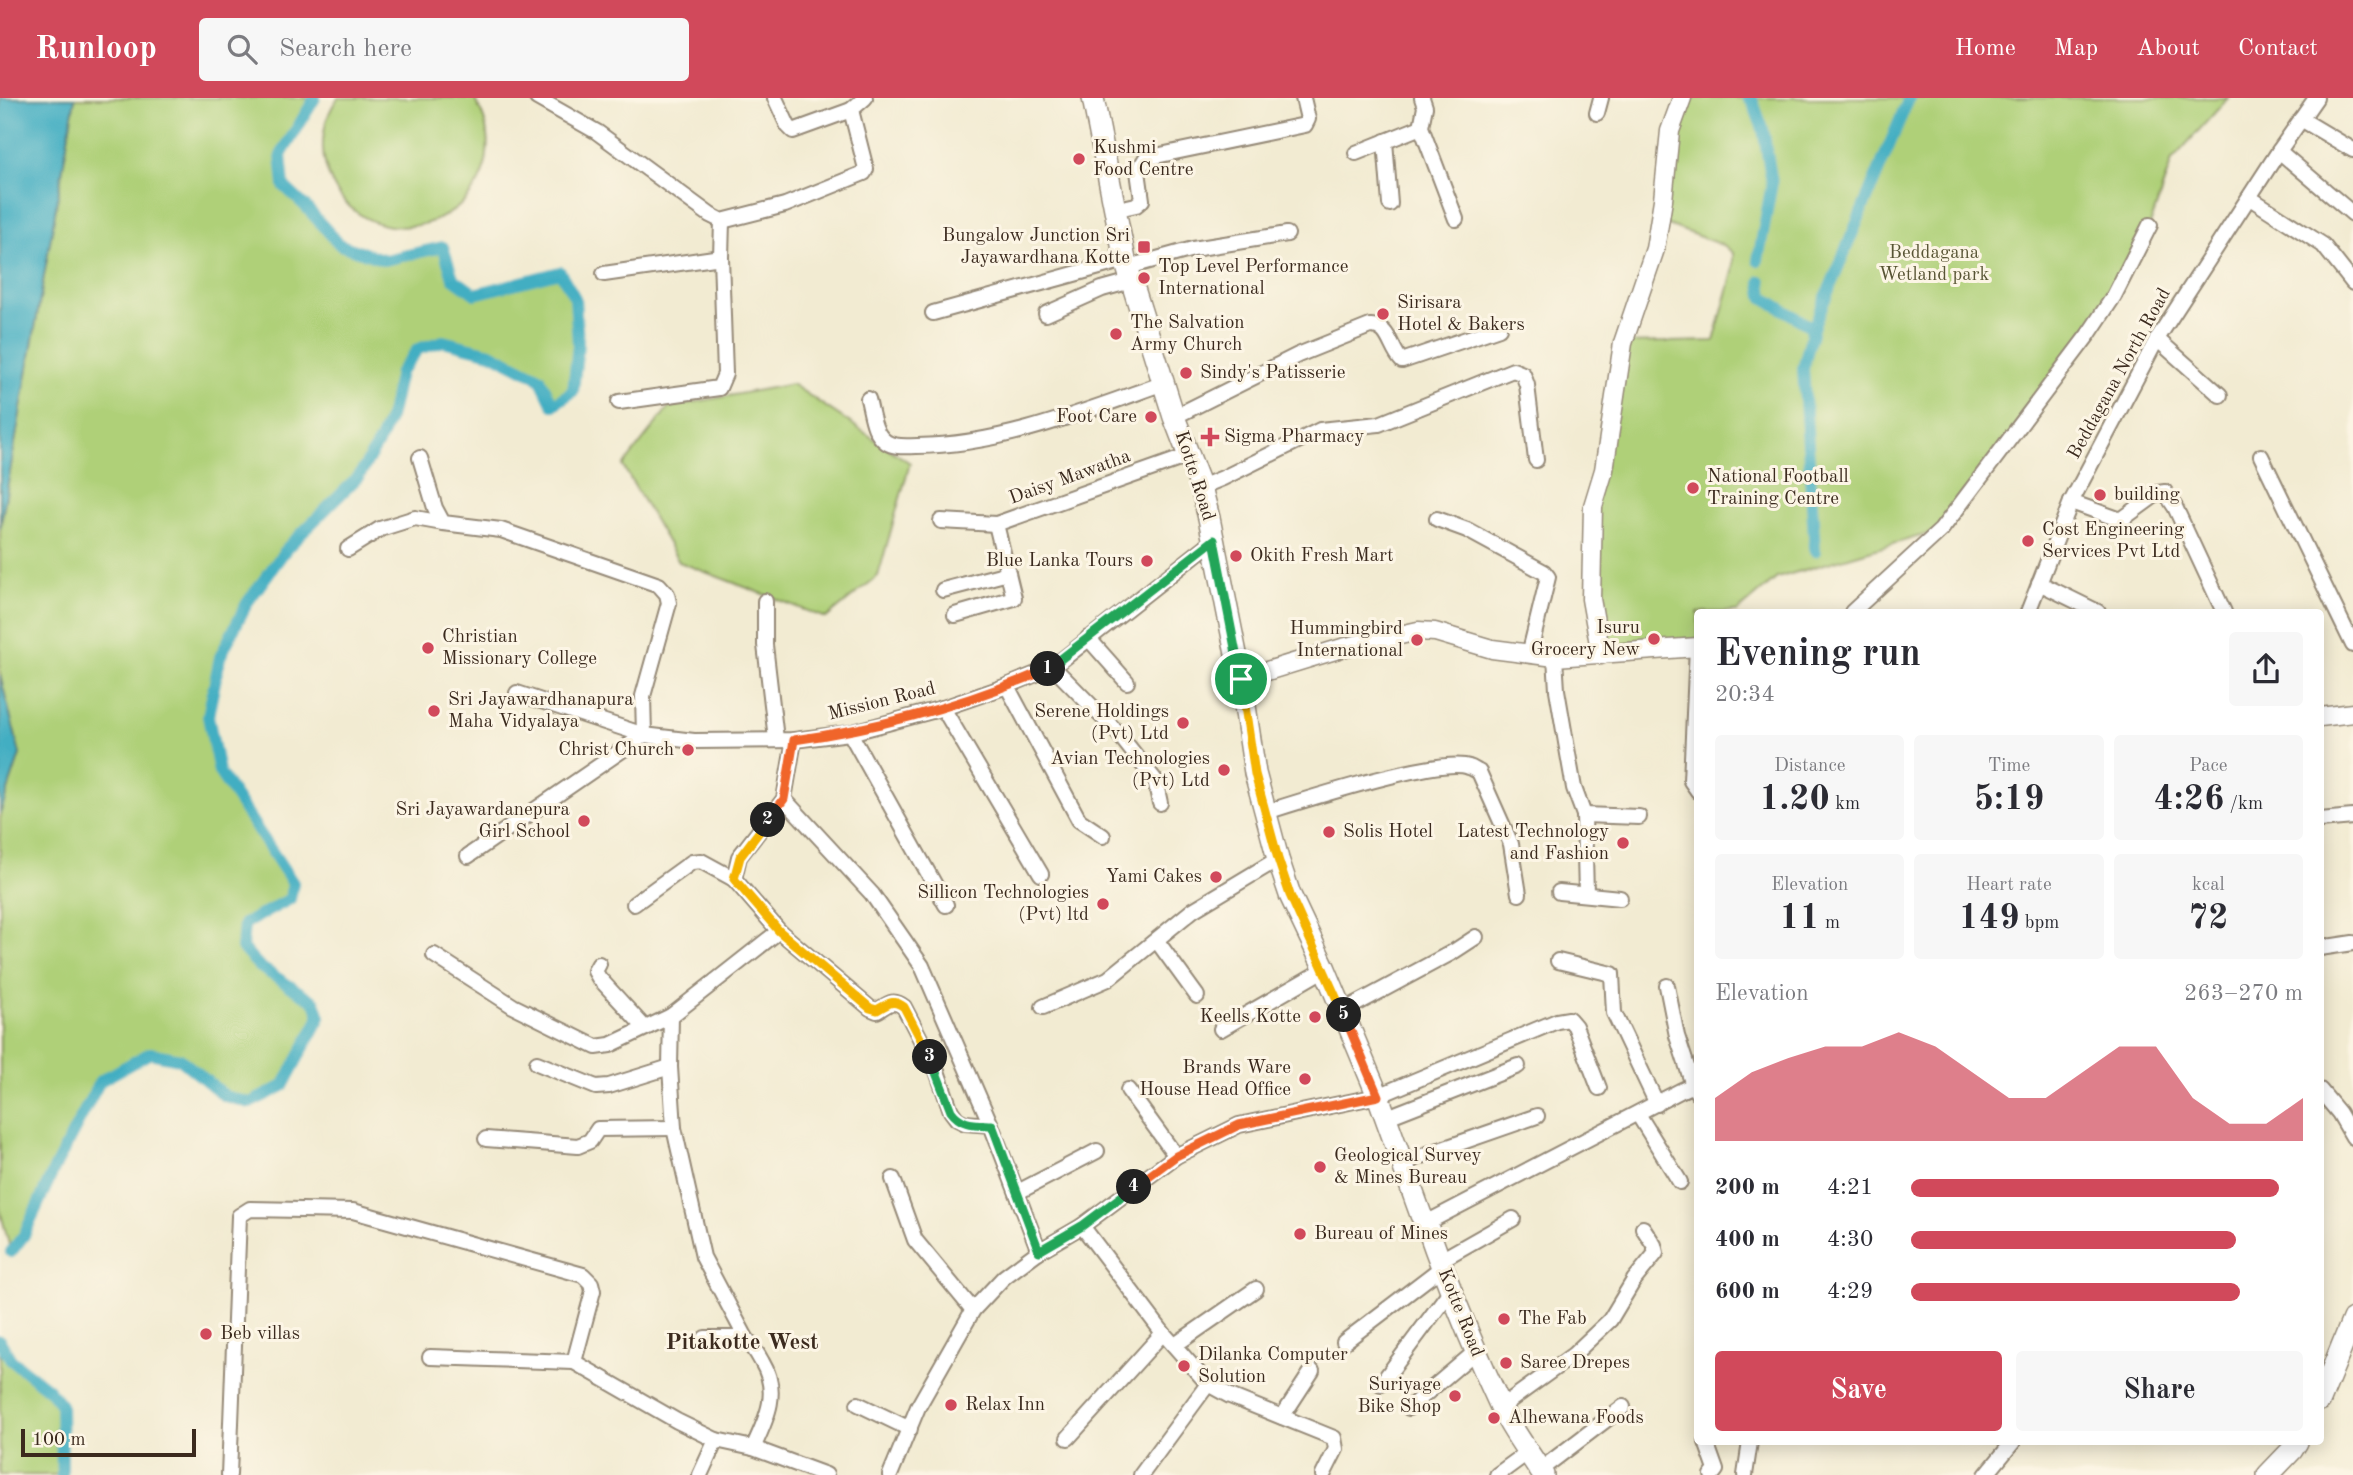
<!DOCTYPE html>
<meta charset="utf-8">
<style>
:root{--surface:#fff;--page:#f7f7f7;--text:#2b2b33;--muted:#7c7c81;--accent:#d1495b}
body{margin:0;font-family:"Old Standard TT",serif;background:var(--page);color:var(--text);height:100vh;display:flex;flex-direction:column;font-size:26px;white-space:nowrap}
*{box-sizing:border-box;margin:0}
p{font-size:23px;color:var(--muted)}
.icon{flex:none;width:38px;height:38px;fill:none;stroke:currentColor;stroke-width:2;stroke-linecap:round;stroke-linejoin:round}
.map{position:relative;flex:1;overflow:hidden}
.panel{position:absolute;left:1694px;top:511px;width:630px;height:836px;display:flex;flex-direction:column;background:var(--surface);border-radius:7px;box-shadow:0 4px 18px #0003}
.panel>*{flex:none}
.scale{position:absolute;left:21px;bottom:18px;width:175px;box-sizing:border-box;padding-left:7px;border:4px solid #3b2a1e;border-top:0;font-size:19px;line-height:24px;white-space:nowrap;color:#3b2a1e;-webkit-text-stroke:5px #fcf5e5;paint-order:stroke}
.pin{position:absolute;display:grid;place-items:center;width:60px;height:60px;color:#fff;margin:-30px;border:4px solid #fff;border-radius:50%;box-shadow:0 2px 7px #0007}
.km{position:absolute;width:35px;height:35px;margin:-18px;border-radius:50%;background:#222;color:#fff;font-size:19px;line-height:35px;text-align:center}
.round{display:grid;place-items:center;flex:none;width:74px;height:74px;border-radius:7px;background:var(--page)}
.summary{display:flex;align-items:center;justify-content:space-between;height:119px;padding:0 21px}
h1{font-size:38px;font-weight:800;line-height:52px}
.metrics{display:grid;grid-template-columns:repeat(3,1fr);gap:10px;height:119px;padding:7px 21px}
.metrics div{display:grid;align-content:center;border-radius:7px;background:var(--page);text-align:center}
.metrics b{font-size:35px;font-weight:800}
.metrics small{font-size:19px;font-weight:400}
.metrics p{font-size:19px}
.chart{height:196px;padding:14px 21px}
.chart p{display:flex;justify-content:space-between}
.chart svg{width:100%;height:126px;margin-top:7px;fill:var(--accent);opacity:.7}
.primary-button{display:flex;gap:14px;margin-top:auto;padding:14px 21px}
.primary-button a{flex:1;height:80px;border-radius:7px;background:var(--accent);color:#fff;font-size:28px;font-weight:800;line-height:80px;text-align:center}
.primary-button a+a{background:var(--page);color:var(--text)}
ul{padding:0 21px;list-style:none;font-size:23px}
li{display:grid;grid-template-columns:112px 84px 1fr;align-items:center;height:52px}
li i{height:18px;border-radius:9px;background:var(--accent)}
header{display:flex;align-items:center;gap:42px;box-sizing:border-box;height:98px;padding:0 35px;background:var(--accent);color:#fff}
header strong{font-size:33px}
nav{display:flex;gap:38px;margin-inline-start:auto;font-size:24px}
.search{width:490px;height:63px;background:var(--page);display:flex;align-items:center;gap:18px;box-sizing:border-box;padding:0 24px;border-radius:7px;color:var(--muted);font-size:26px}
.map>svg:first-child{display:block}
</style>
<header>
<strong>Runloop</strong>
<div class="search"><svg class="icon" aria-label="search" viewBox="0 0 24 24"><circle cx="10" cy="10" r="6"/><path d="M15 15l6 6"/></svg>Search here</div>
<nav><a>Home</a><a>Map</a><a>About</a><a>Contact</a></nav>
</header>
<div class="map">
<svg width="2353" height="1377" viewBox="0 0 2353 1377">
<rect width="100%" height="100%" fill="#fcf5e5"/>
<filter id="ink" filterUnits="userSpaceOnUse"><feTurbulence type="fractalNoise" baseFrequency=".0143" numOctaves="2"/><feDisplacementMap in="SourceGraphic" scale="14" xChannelSelector="R" yChannelSelector="G"/><feConvolveMatrix kernelMatrix="1 2 1 2 8 2 1 2 1" color-interpolation-filters="sRGB"/></filter>
<filter id="wash" filterUnits="userSpaceOnUse"><feTurbulence type="fractalNoise" baseFrequency=".00686" numOctaves="4" result="noise"/><feDisplacementMap in="SourceGraphic" scale="28" xChannelSelector="R" yChannelSelector="G"/><feGaussianBlur stdDeviation="1.57" result="paint"/><feColorMatrix in="noise" values="0 0 0 0 0 0 0 0 0 0 0 0 0 0 0 0 0 1.4 0 .05"/><feComposite in="paint" operator="in"/></filter>
<g filter="url(#wash)">
<rect width="100%" height="100%" fill="#f2ebd2"/>
<!-- green -->
<g fill="#afd078" stroke="#757d4b" stroke-width="2">
<polygon points="75,0 315,0 281,57 284,88 306,109 340,147 385,162 443,149 453,180 475,196 560,174 575,200 578,246 573,293 553,307 540,280 491,255 443,243 418,251 400,274 391,316 380,342 359,378 287,450 248,505 220,559 208,618 219,674 293,785 290,801 244,826 242,850 260,869 315,904 320,919 283,988 250,1005 225,998 180,961 151,956 100,983 56,1067 24,1137 11,1154 0,1112 0,716 20,656 0,577 0,431"/>
<path d="M338 0H474C478 8 483 16 485 24 509 132 354 173 325 66 320 45 324 18 338 0Z"/>
<polygon points="1682,0 2228,0 2172,62 2150,127 2114,199 1941,432 1777,480 1737,514 1698,514 1698,548 1601,557 1593,408 1623,245 1714,243 1733,174 1733,155 1725,148 1660,124"/>
<polygon points="792,286 910,365 878,478 826,520 679,464 623,368 669,309"/>
<polygon points="0,1243 11,1262 48,1291 61,1307 62,1377 0,1377"/>
</g>
<!-- water -->
<g fill="#43aec2" stroke="#3f6c70" stroke-width="2">
<polygon points="0,0 75,0 0,431"/>
<polygon points="0,577 20,656 0,716"/>
</g>
<g fill="none" stroke-linecap="round" stroke-linejoin="round">
<!-- canal -->
<g stroke="#43aec2" stroke-width="12">
<polyline points="1748,0 1752,2 1763,31 1772,85 1758,162"/>
<polyline points="1761,183 1763,199 1813,230"/>
<polyline points="1815,453 1803,271 1813,230 1909,0"/>
<polyline points="11,1154 24,1137 56,1067 100,983 150,955 180,961 225,998 250,1005 283,988 320,919 315,904 260,869 242,850 244,826 290,801 293,785 219,674 208,618 220,559 247,505 287,450 359,378 380,342 391,316 400,274 418,251 443,243 491,255 540,280 553,307 573,293 578,246 575,200 560,174 475,196 453,180 443,149 385,162 340,147 306,109 284,88 281,57 315,0"/>
<polyline points="0,1243 11,1262 48,1291 61,1307 62,1377"/>
</g>
</g>
</g>
<g filter="url(#ink)">
<g fill="none" stroke-linecap="round" stroke-linejoin="round">
<!-- minor casing -->
<g stroke="#968a78" stroke-width="18">
<g id="minor">
<polyline points="537,0 597,34 710,117 722,123 785,107 864,75 866,71 851,12 865,0"/>
<polyline points="775,0 788,28 793,33 851,12"/>
<polyline points="1422,0 1425,9 1421,29 1456,121"/>
<polyline points="1597,15 1601,0"/>
<polyline points="2301,21 2353,52"/>
<polyline points="1385,43 1390,106"/>
<polyline points="2279,53 2353,116"/>
<polyline points="1356,55 1421,29"/>
<polyline points="2250,100 2323,147 2353,185"/>
<polyline points="1114,112 1136,107 1142,102 1138,73 1146,60 1305,27 1308,21 1303,0"/>
<polyline points="721,159 722,123"/>
<polyline points="1128,169 1193,151 1287,136"/>
<polyline points="604,176 721,159 725,276 719,290 619,304"/>
<polyline points="933,215 1125,162"/>
<polyline points="1046,216 1102,191 1131,183"/>
<polyline points="2157,241 2220,297"/>
<path d="M868 301C872 316 873 335 886 344 895 350 907 348 917 348 1003 347 1085 313 1164 285"/>
<path d="M1174 319 1298 257 1370 228C1390 227 1390 252 1402 263L1499 230"/>
<polyline points="2261,358 2353,547"/>
<polyline points="420,360 435,410 443,425 501,432 659,487 667,496 669,505 643,598 644,637 468,758"/>
<polyline points="1201,389 1223,380 1320,332 1379,326 1513,272 1523,276 1527,287 1536,362"/>
<polyline points="2071,404 2121,422 2158,395 2165,394 2175,409 2224,514"/>
<polyline points="1437,421 1467,432 1544,474 1548,479 1529,557"/>
<polyline points="941,423 996,426"/>
<polyline points="348,451 380,431 415,420 443,425"/>
<polyline points="2039,485 2098,514"/>
<polyline points="943,492 1008,475"/>
<polyline points="765,503 765,547 776,641"/>
<polyline points="1852,514 1941,432 2088,237 2114,198 2150,127"/>
<polyline points="2028,514 2071,404 2157,241 2279,53 2316,0"/>
<polyline points="955,517 1014,500 996,426 1188,358"/>
<polyline points="1088,540 1127,584"/>
<polyline points="1697,549 1691,683 1698,693"/>
<polyline points="1555,559 1557,592 1568,656 1574,690 1584,717 1586,796"/>
<polyline points="1053,569 1117,634 1155,682 1160,705"/>
<polyline points="1007,588 1079,722 1103,738"/>
<polyline points="517,595 644,637 694,643 794,642 850,635 943,610 1007,588 1053,569 1214,442"/>
<polyline points="943,610 1041,776"/>
<polyline points="850,635 946,807"/>
<polyline points="784,701 872,796 922,868 991,1027 1039,1153"/>
<path d="M1266 714C1301 703 1441 658 1469 669 1473 670 1476 673 1479 674L1511 746 1519 796"/>
<polyline points="1584,717 1639,719"/>
<polyline points="2320,722 2353,719"/>
<polyline points="1559,794 1620,800"/>
<polyline points="634,806 692,764 701,763 734,781"/>
<path d="M779 833 870 910 877 913C888 906 893 900 904 909L937 973 951 1013 957 1021 965 1025 991 1027"/>
<polyline points="1157,843 1197,898"/>
<polyline points="2320,850 2353,845"/>
<polyline points="434,857 513,908 596,949 610,947 671,918 670,969 674,1030 703,1159 746,1240"/>
<polyline points="1558,863 1612,876 1614,915 1657,1006"/>
<polyline points="599,866 595,873 599,880 645,930"/>
<polyline points="1667,888 1677,938 1693,987"/>
<polyline points="1043,909 1108,881 1193,812 1278,761"/>
<polyline points="1343,913 1453,854 1476,839"/>
<polyline points="671,918 779,833 734,781 739,759 784,701 794,642"/>
<polyline points="1221,931 1325,871"/>
<polyline points="537,965 596,989 609,988 670,969"/>
<polyline points="1128,992 1176,1058"/>
<polyline points="2320,992 2339,1015 2353,1039"/>
<polyline points="1638,1016 1680,1084"/>
<polyline points="1385,1020 1518,968"/>
<polyline points="486,1041 578,1048 590,1043 598,1031 674,1030"/>
<polyline points="1402,1065 1537,1018"/>
<polyline points="893,1081 915,1142 973,1212"/>
<polyline points="1018,1094 1097,1053"/>
<polyline points="1426,1125 1680,993 1693,987 1698,996"/>
<polyline points="1082,1128 1163,1235 1208,1286 1230,1298 1334,1340 1336,1351 1323,1377"/>
<polyline points="1439,1163 1513,1121"/>
<path d="M705 1240H746C752 1247 757 1255 762 1264 780 1294 767 1320 753 1350"/>
<polyline points="1344,1244 1441,1170"/>
<polyline points="1175,1247 1256,1191"/>
<polyline points="430,1259 574,1264 677,1323 716,1342 753,1350 826,1377"/>
<polyline points="1381,1286 1451,1192"/>
<polyline points="858,1306 910,1331"/>
<polyline points="1501,1309 1573,1257 1610,1222 1634,1182 1656,1155 1654,1147 1643,1130"/>
<polyline points="1409,1310 1475,1254"/>
<polyline points="1282,1319 1312,1273"/>
<polyline points="1068,1340 1163,1235"/>
<polyline points="1706,1344 1716,1372 1712,1377"/>
<polyline points="1540,1372 1623,1309"/>
<polyline points="229,1377 239,1118 250,1111 353,1113 583,1177 591,1185 593,1193 574,1264"/>
<polyline points="700,1377 716,1342"/>
<polyline points="890,1377 918,1309 973,1212 1004,1179 1039,1153 1082,1128 1176,1058 1239,1027 1378,998 1557,923 1569,921 1575,928 1599,990"/>
<polyline points="1141,1377 1208,1286"/>
<polyline points="1497,1377 1527,1355"/>
<polyline points="1745,1377 1750,1344"/>
<polyline points="1986,1377 2013,1344"/>
</g>
</g>
<!-- tertiary casing -->
<g stroke="#968a78" stroke-width="21">
<g id="tertiary">
<polyline points="1601,557 1591,501 1593,408 1604,372 1623,245 1655,151 1663,102 1670,33 1682,0"/>
<polyline points="1241,581 1342,550 1418,533 1435,534 1492,551 1555,559 1698,549"/>
<polyline points="2320,619 2353,615"/>
</g>
</g>
<!-- primary casing -->
<g stroke="#968a78" stroke-width="24">
<g id="primary">
<path d="M1093 0 1125 162 1174 319 1201 389 1209 420 1241 581 1255 675 1278 761 1290 797 1325 871 1378 998 1421 1117 1426 1125C1448 1188 1473 1249 1501 1309 1512 1333 1529 1354 1543 1377"/>
<polyline points="2320,1302 2353,1221"/>
<polyline points="2268,1377 2292,1352 2297,1344"/>
</g>
</g>
<!-- minor -->
<use href="#minor" stroke="#fff" stroke-width="14"/>
<!-- tertiary -->
<use href="#tertiary" stroke="#fff" stroke-width="18"/>
<!-- primary -->
<use href="#primary" stroke="#fff" stroke-width="21"/>
</g>
</g>
<g fill="none" stroke-linecap="round" stroke-linejoin="round" filter="url(#ink)">
<!-- split-1 casing -->
<g stroke="#fff" stroke-width="14">
<polyline id="split-1" points="1048,571 1214,442 1241,581"/>
</g>
<!-- split-2 casing -->
<g stroke="#fff" stroke-width="14">
<path id="split-2" d="M768 722 784 701 794 642C882 630 967 606 1048 571"/>
</g>
<!-- split-3 casing -->
<g stroke="#fff" stroke-width="14">
<path id="split-3" d="M768 722 740 759 734 781 779 833 870 910 877 912C888 906 893 900 904 909L930 959"/>
</g>
<!-- split-4 casing -->
<g stroke="#fff" stroke-width="14">
<path id="split-4" d="M930 959 951 1013C962 1028 975 1026 992 1027L1039 1153 1082 1128 1134 1089"/>
</g>
<!-- split-5 casing -->
<g stroke="#fff" stroke-width="14">
<polyline id="split-5" points="1134,1089 1176,1058 1239,1027 1378,998 1344,917"/>
</g>
<!-- split-6 casing -->
<g stroke="#fff" stroke-width="14">
<polyline id="split-6" points="1241,581 1255,676 1278,761 1290,797 1344,917"/>
</g>
<!-- split-1 -->
<use href="#split-1" stroke="#22a559" stroke-width="9"/>
<!-- split-2 -->
<use href="#split-2" stroke="#f0652b" stroke-width="9"/>
<!-- split-3 -->
<use href="#split-3" stroke="#f5b400" stroke-width="9"/>
<!-- split-4 -->
<use href="#split-4" stroke="#22a559" stroke-width="9"/>
<!-- split-5 -->
<use href="#split-5" stroke="#f0652b" stroke-width="9"/>
<!-- split-6 -->
<use href="#split-6" stroke="#f5b400" stroke-width="9"/>
</g>
<!-- markers -->
<g fill="#d1495b" stroke="#fcf5e5" stroke-width="2.5">
<circle cx="1079" cy="61" r="7"/>
<rect x="1137" y="142" width="14" height="14" rx="3.5"/>
<circle cx="1144" cy="180" r="7"/>
<circle cx="1383" cy="216" r="7"/>
<circle cx="1116" cy="236" r="7"/>
<circle cx="1186" cy="275" r="7"/>
<circle cx="1151" cy="319" r="7"/>
<path d="M1206.5 328.5h7v7h7v7h-7v7h-7v-7h-7v-7h7z"/>
<circle cx="1693" cy="390" r="7"/>
<circle cx="2100" cy="397" r="7"/>
<circle cx="2028" cy="443" r="7"/>
<circle cx="1236" cy="458" r="7"/>
<circle cx="1147" cy="463" r="7"/>
<circle cx="1654" cy="541" r="7"/>
<circle cx="1417" cy="542" r="7"/>
<circle cx="428" cy="550" r="7"/>
<circle cx="434" cy="613" r="7"/>
<circle cx="1183" cy="625" r="7"/>
<circle cx="688" cy="652" r="7"/>
<circle cx="1224" cy="672" r="7"/>
<circle cx="584" cy="723" r="7"/>
<circle cx="1329" cy="734" r="7"/>
<circle cx="1623" cy="745" r="7"/>
<circle cx="1216" cy="779" r="7"/>
<circle cx="1103" cy="806" r="7"/>
<circle cx="1315" cy="919" r="7"/>
<circle cx="1305" cy="981" r="7"/>
<circle cx="1320" cy="1069" r="7"/>
<circle cx="1300" cy="1136" r="7"/>
<circle cx="1504" cy="1221" r="7"/>
<circle cx="206" cy="1236" r="7"/>
<circle cx="1506" cy="1265" r="7"/>
<circle cx="1184" cy="1268" r="7"/>
<circle cx="1455" cy="1298" r="7"/>
<circle cx="951" cy="1307" r="7"/>
<circle cx="1494" cy="1320" r="7"/>
</g>
<g text-anchor="middle" dominant-baseline="central" stroke-width="6" stroke-linejoin="round" paint-order="stroke">
<!-- poi labels -->
<g font-size="19" fill="#3b2a1e" stroke="#fcf5e5" text-anchor="start">
<text x="1093" y="50">Kushmi<tspan x="1093" dy="22">Food Centre</tspan></text>
<text x="1130" y="138" text-anchor="end">Bungalow Junction Sri<tspan x="1130" dy="22">Jayawardhana Kotte</tspan></text>
<text x="1158" y="169">Top Level Performance<tspan x="1158" dy="22">International</tspan></text>
<text x="1397" y="205">Sirisara<tspan x="1397" dy="22">Hotel &amp; Bakers</tspan></text>
<text x="1130" y="225">The Salvation<tspan x="1130" dy="22">Army Church</tspan></text>
<text x="1200" y="275">Sindy's Patisserie</text>
<text x="1137" y="319" text-anchor="end">Foot Care</text>
<text x="1224" y="339">Sigma Pharmacy</text>
<text x="1707" y="379">National Football<tspan x="1707" dy="22">Training Centre</tspan></text>
<text x="2114" y="397">building</text>
<text x="2042" y="432">Cost Engineering<tspan x="2042" dy="22">Services Pvt Ltd</tspan></text>
<text x="1250" y="458">Okith Fresh Mart</text>
<text x="1133" y="463" text-anchor="end">Blue Lanka Tours</text>
<text x="1640" y="530" text-anchor="end">Isuru<tspan x="1640" dy="22">Grocery New</tspan></text>
<text x="1403" y="531" text-anchor="end">Hummingbird<tspan x="1403" dy="22">International</tspan></text>
<text x="442" y="539">Christian<tspan x="442" dy="22">Missionary College</tspan></text>
<text x="448" y="602">Sri Jayawardhanapura<tspan x="448" dy="22">Maha Vidyalaya</tspan></text>
<text x="1169" y="614" text-anchor="end">Serene Holdings<tspan x="1169" dy="22">(Pvt) Ltd</tspan></text>
<text x="674" y="652" text-anchor="end">Christ Church</text>
<text x="1210" y="661" text-anchor="end">Avian Technologies<tspan x="1210" dy="22">(Pvt) Ltd</tspan></text>
<text x="570" y="712" text-anchor="end">Sri Jayawardanepura<tspan x="570" dy="22">Girl School</tspan></text>
<text x="1343" y="734">Solis Hotel</text>
<text x="1609" y="734" text-anchor="end">Latest Technology<tspan x="1609" dy="22">and Fashion</tspan></text>
<text x="1202" y="779" text-anchor="end">Yami Cakes</text>
<text x="1089" y="795" text-anchor="end">Sillicon Technologies<tspan x="1089" dy="22">(Pvt) ltd</tspan></text>
<text x="1301" y="919" text-anchor="end">Keells Kotte</text>
<text x="1291" y="970" text-anchor="end">Brands Ware<tspan x="1291" dy="22">House Head Office</tspan></text>
<text x="1334" y="1058">Geological Survey<tspan x="1334" dy="22">&amp; Mines Bureau</tspan></text>
<text x="1314" y="1136">Bureau of Mines</text>
<text x="1518" y="1221">The Fab</text>
<text x="220" y="1236">Beb villas</text>
<text x="1198" y="1257">Dilanka Computer<tspan x="1198" dy="22">Solution</tspan></text>
<text x="1520" y="1265">Saree Drepes</text>
<text x="1441" y="1287" text-anchor="end">Suriyage<tspan x="1441" dy="22">Bike Shop</tspan></text>
<text x="965" y="1307">Relax Inn</text>
<text x="1508" y="1320">Alhewana Foods</text>
</g>
<!-- park labels -->
<g font-size="19" fill="#585434" stroke="#fcf5e5">
<text x="1934" y="155">Beddagana<tspan x="1934" dy="22">Wetland park</tspan></text>
</g>
<!-- street labels -->
<g font-size="19" fill="#3b2a1e" stroke="#fcf5e5">
<text transform="translate(2120 276) rotate(-61)">Beddagana North Road</text>
<text transform="translate(1194 378) rotate(72)">Kotte Road</text>
<text transform="translate(1070 380) rotate(-20)">Daisy Mawatha</text>
<text transform="translate(882 604) rotate(-14)">Mission Road</text>
<text transform="translate(1460 1215) rotate(68)">Kotte Road</text>
</g>
<!-- quarter labels -->
<g font-size="23" font-weight="bold" fill="#3b2a1e" stroke="#fcf5e5">
<text x="742" y="1244">Pitakotte West</text>
</g>
</g>
</svg>
<div class="scale">100 m</div>
<div class="pin" style="left:1241px;top:581px;background:#1e9e55"><svg class="icon" aria-label="arrive" viewBox="0 0 24 24"><path d="M6 21V4h12l-3 4 3 4H6"/></svg></div>
<b class="km" style="left:1048px;top:571px">1</b>
<b class="km" style="left:768px;top:722px">2</b>
<b class="km" style="left:930px;top:959px">3</b>
<b class="km" style="left:1134px;top:1089px">4</b>
<b class="km" style="left:1344px;top:917px">5</b>
<section class="panel">
<div class="summary"><div><h1>Evening run</h1><p>20:34</p></div><a class="round"><svg class="icon" aria-label="share" viewBox="0 0 24 24"><path d="M12 15V3M7 8l5-5 5 5M5 13v7h14v-7"/></svg></a></div>
<div class="metrics">
<div><p>Distance</p><b>1.20<small> km</small></b></div>
<div><p>Time</p><b>5:19</b></div>
<div><p>Pace</p><b>4:26<small> /km</small></b></div>
</div>
<div class="metrics">
<div><p>Elevation</p><b>11<small> m</small></b></div>
<div><p>Heart rate</p><b>149<small> bpm</small></b></div>
<div><p>kcal</p><b>72</b></div>
</div>
<div class="chart"><p><span>Elevation</span>263–270 m</p>
<svg viewBox="0 0 160 44" preserveAspectRatio="none"><path d="M0 44V29L10 20L20 15L30 11L40 11L50 6L60 11L70 20L80 29L90 29L100 20L110 11L120 11L130 29L140 38L150 38L160 29V44z"/></svg>
</div>
<ul>
<li><b>200 m</b>4:21<i style="width:94%"></i></li>
<li><b>400 m</b>4:30<i style="width:83%"></i></li>
<li><b>600 m</b>4:29<i style="width:84%"></i></li>
</ul>
<div class="primary-button"><a>Save</a><a>Share</a></div>
</section>
</div>
